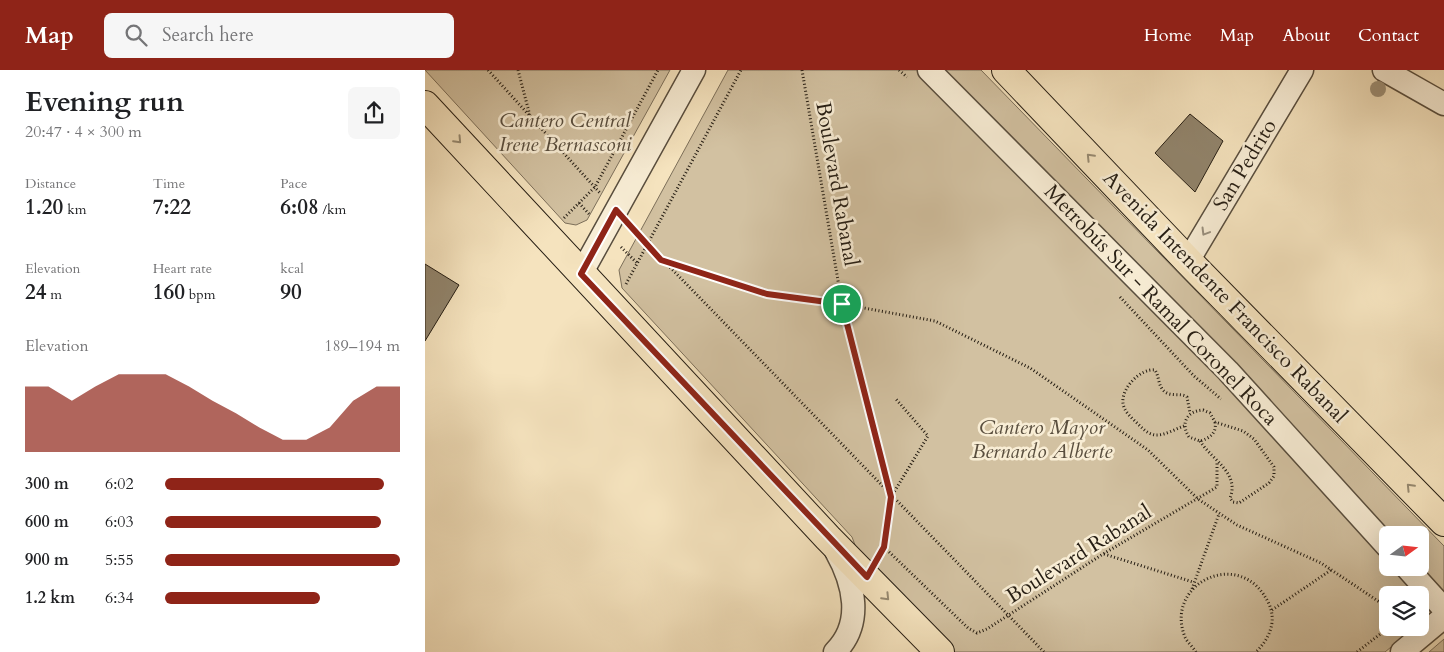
<!DOCTYPE html>
<meta charset="utf-8">
<style>
:root{--surface:#fff;--page:#f6f6f6;--text:#202124;--muted:#757577;--accent:#8f2418}
body{margin:0;font-family:Cardo,serif;background:var(--page);color:var(--text);height:100vh;display:flex;flex-direction:column;font-size:19px;white-space:nowrap}
*{box-sizing:border-box;margin:0}
p{font-size:16px;color:var(--muted)}
.icon{flex:none;width:28px;height:28px;fill:none;stroke:currentColor;stroke-width:2;stroke-linecap:round;stroke-linejoin:round}
.map{position:relative;flex:1;overflow:hidden}
.details{display:flex;flex-direction:column;background:var(--surface);width:425px}
.details>*{flex:none}
.needle{width:32px;rotate:75deg}
.tools{position:absolute;left:954px;top:456px;display:grid;gap:10px}
.tools a{display:grid;place-items:center;width:50px;height:50px;border-radius:8px;background:var(--surface);box-shadow:0 5px 20px #0002;font-size:25px}
.pin{position:absolute;display:grid;place-items:center;width:42px;height:42px;color:#fff;margin:-21px;border:2px solid #fff;border-radius:50%;box-shadow:0 1px 5px #0007}
.round{display:grid;place-items:center;flex:none;width:52px;height:52px;border-radius:8px;background:var(--page)}
.summary{display:flex;align-items:center;justify-content:space-between;height:85px;padding:0 25px}
h1{font-size:28px;font-weight:800;line-height:38px}
.figures{display:grid;grid-template-columns:repeat(3,1fr);gap:8px;height:85px;padding:5px 25px}
.figures div{display:grid;align-content:center}
.figures b{font-size:21px;font-weight:800}
.figures small{font-size:14px;font-weight:400}
.figures p{font-size:14px}
.chart{height:140px;padding:10px 25px}
.chart p{display:flex;justify-content:space-between}
.chart svg{width:100%;height:90px;margin-top:5px;fill:var(--accent);opacity:.7}
ul{padding:0 25px;list-style:none;font-size:16px}
li{display:grid;grid-template-columns:80px 60px 1fr;align-items:center;height:38px}
li i{height:12px;border-radius:6px;background:var(--accent)}
header{display:flex;align-items:center;gap:30px;box-sizing:border-box;height:70px;padding:0 25px;background:var(--accent);color:#fff}
header strong{font-size:24px}
nav{display:flex;gap:28px;margin-inline-start:auto;font-size:18px}
.search{width:350px;height:45px;background:var(--page);display:flex;align-items:center;gap:12px;box-sizing:border-box;padding:0 18px;border-radius:8px;color:var(--muted);font-size:19px}
main{display:flex;flex:1;min-height:0}
.map>svg:first-child{display:block}
</style>
<header>
<strong>Map</strong>
<div class="search"><svg class="icon" aria-label="search" viewBox="0 0 24 24"><circle cx="10" cy="10" r="6"/><path d="M15 15l6 6"/></svg>Search here</div>
<nav><a>Home</a><a>Map</a><a>About</a><a>Contact</a></nav>
</header>
<main>
<section class="details">
<div class="summary"><div><h1>Evening run</h1><p>20:47 · 4 × 300 m</p></div><a class="round"><svg class="icon" aria-label="share" viewBox="0 0 24 24"><path d="M12 15V3M7 8l5-5 5 5M5 13v7h14v-7"/></svg></a></div>
<div class="figures">
<div><p>Distance</p><b>1.20<small> km</small></b></div>
<div><p>Time</p><b>7:22</b></div>
<div><p>Pace</p><b>6:08<small> /km</small></b></div>
</div>
<div class="figures">
<div><p>Elevation</p><b>24<small> m</small></b></div>
<div><p>Heart rate</p><b>160<small> bpm</small></b></div>
<div><p>kcal</p><b>90</b></div>
</div>
<div class="chart"><p><span>Elevation</span>189–194 m</p>
<svg viewBox="0 0 160 44" preserveAspectRatio="none"><path d="M0 44V12L10 12L20 19L30 12L40 6L50 6L60 6L70 12L80 19L90 25L100 32L110 38L120 38L130 32L140 19L150 12L160 12V44z"/></svg>
</div>
<ul>
<li><b>300 m</b>6:02<i style="width:93%"></i></li>
<li><b>600 m</b>6:03<i style="width:92%"></i></li>
<li><b>900 m</b>5:55<i style="width:100%"></i></li>
<li><b>1.2 km</b>6:34<i style="width:66%"></i></li>
</ul>
</section>
<div class="map">
<svg width="1019" height="582" viewBox="0 0 1019 582">
<rect width="100%" height="100%" fill="#f5e3be"/>
<filter id="stains"><feTurbulence type="fractalNoise" baseFrequency=".004" numOctaves="4"/><feColorMatrix values="0 0 0 0 .2 0 0 0 0 .09 0 0 0 0 .02 0 0 0 .5 -.17"/></filter>
<radialGradient id="worn" r=".72"><stop offset=".6" stop-color="#630" stop-opacity="0"/><stop offset="1" stop-color="#630" stop-opacity=".3"/></radialGradient>
<!-- green -->
<g fill="#d2c1a1" stroke="#7c6f5a" fill-rule="evenodd">
<polygon points="0,0 245,0 162,150 151,155 140,153"/>
<path d="M303 0H556L1019 476V532L995 552V525H962V558H989L960 582H526L442 507 427 467 197 218 194 200ZM962 465H995V498H962Z"/>
<polygon points="1019,569 1019,582 1004,582"/>
</g>
<!-- building -->
<g fill="#91846c" stroke="#251d13">
<polygon points="765,44 798,71 770,122 730,83"/>
<polygon points="0,194 34,215 0,271"/>
</g>
<g fill="none" stroke-linecap="round" stroke-linejoin="round">
<!-- minor casing -->
<g stroke="#594e3e" stroke-width="25">
<g id="minor">
<polyline points="504,0 803,301 962,476"/>
<polyline points="959,0 1019,34"/>
<polyline points="763,191 877,0"/>
<polyline points="156,204 269,0"/>
<polyline points="982,498 1019,539"/>
<path d="M410 582C439 553 429 513 411 481"/>
<polyline points="977,582 1019,547"/>
</g>
</g>
<!-- major casing -->
<g stroke="#251d13" stroke-width="30">
<g id="major">
<polyline points="581,0 763,191 1019,452"/>
<polyline points="0,35 403,468 515,582"/>
</g>
</g>
<!-- path -->
<g stroke="#251d13" stroke-width="3" stroke-dasharray="1 2.5" stroke-linecap="butt">
<polyline points="63,0 175,123"/>
<polyline points="93,0 105,46"/>
<polyline points="377,0 417,234 466,425"/>
<polyline points="474,0 482,7"/>
<polyline points="154,133 164,144"/>
<polyline points="139,148 170,117 233,0"/>
<polyline points="206,157 619,582"/>
<polyline points="196,177 213,194"/>
<polyline points="236,190 342,224 417,234 510,251 605,298 723,380 773,429 812,455 896,493 962,537"/>
<polyline points="201,214 316,0"/>
<polyline points="695,227 769,306 796,329"/>
<path d="M759 356C750 359 739 366 730 365 723 364 718 359 713 354 707 348 699 342 698 333 696 318 716 298 730 300 734 306 733 314 738 320 745 328 755 322 762 327L765 343"/>
<path d="M775 371C787 390 815 403 805 428L808 432 814 433 844 413 849 406V397L829 369 818 361 790 352 785 343 778 340C762 341 755 353 764 367L775 371C785 368 792 363 790 352"/>
<polyline points="459,477 543,558 552,563 562,559 678,484 792,417 792,392"/>
<polyline points="679,484 768,512"/>
<polyline points="454,485 459,477 466,427 503,366 470,328"/>
<polyline points="767,519 794,444"/>
<polyline points="847,540 906,500"/>
<path d="M771 582C768 577 762 572 760 567 738 513 817 475 844 534 852 552 844 569 831 582"/>
<polyline points="932,582 963,558"/>
</g>
<!-- minor -->
<use href="#minor" stroke="#f8edd5" stroke-width="22"/>
<!-- major -->
<use href="#major" stroke="#f5e3be" stroke-width="28"/>
</g>
<!-- trees -->
<circle fill="#9f9178" cx="953" cy="19" r="8"/>
<!-- one-way arrows -->
<defs><path id="oneway-chevron" d="M-2-3.5L2.5 0L-2 3.5" fill="none" stroke-width="1.6" stroke-linecap="round" stroke-linejoin="round" transform="scale(1.25)"/></defs>
<g stroke="#978a71">
<use href="#oneway-chevron" transform="translate(33 70) rotate(47)"/>
<use href="#oneway-chevron" transform="translate(665 87) rotate(-134)"/>
<use href="#oneway-chevron" transform="translate(985 417) rotate(-134)"/>
<use href="#oneway-chevron" transform="translate(461 527) rotate(46)"/>
</g>
<use stroke="#998f7e" href="#oneway-chevron" transform="translate(780 162) rotate(121)"/>
<g fill="none" stroke-linecap="round" stroke-linejoin="round">
<!-- route casing -->
<g stroke="#fff" stroke-width="10">
<polygon id="route" points="191,140 236,190 342,224 417,234 466,427 459,477 442,507 156,204"/>
</g>
<!-- route -->
<use href="#route" stroke="#8f2418" stroke-width="6"/>
</g>
<g text-anchor="middle" dominant-baseline="central" stroke-width="5" stroke-linejoin="round" paint-order="stroke">
<!-- park labels -->
<g font-size="21" font-style="italic" fill="#594e3e" stroke="#f8edd5">
<text x="140" y="50">Cantero Central<tspan x="140" dy="24">Irene Bernasconi</tspan></text>
<text x="617" y="357">Cantero Mayor<tspan x="617" dy="24">Bernardo Alberte</tspan></text>
</g>
<!-- street labels -->
<g font-size="21" fill="#251d13" stroke="#f8edd5">
<text transform="translate(820 95) rotate(-59)">San Pedrito</text>
<text transform="translate(412 114) rotate(80)">Boulevard Rabanal</text>
<text transform="translate(800 227) rotate(46)">Avenida Intendente Francisco Rabanal</text>
<text transform="translate(736 235) rotate(46)">Metrobús Sur - Ramal Coronel Roca</text>
<text transform="translate(654 484) rotate(-32)">Boulevard Rabanal</text>
</g>
</g>
<rect width="100%" height="100%" filter="url(#stains)"/>
<rect width="100%" height="100%" fill="url(#worn)"/>
</svg>
<div class="tools">
<a><svg class="needle" viewBox="-14 -14 28 28"><path d="M0-13l5 13h-10z" fill="#e53935"/><path d="M0 13l5-13h-10z" fill="#757577"/></svg></a>
<a><svg class="icon" aria-label="layers" viewBox="0 0 24 24"><path d="M12 4l9 5-9 5-9-5zM3 14l9 5 9-5"/></svg></a>
</div>
<div class="pin" style="left:417px;top:234px;background:#1e9e55"><svg class="icon" aria-label="arrive" viewBox="0 0 24 24"><path d="M6 21V4h12l-3 4 3 4H6"/></svg></div>
</div>
</main>
